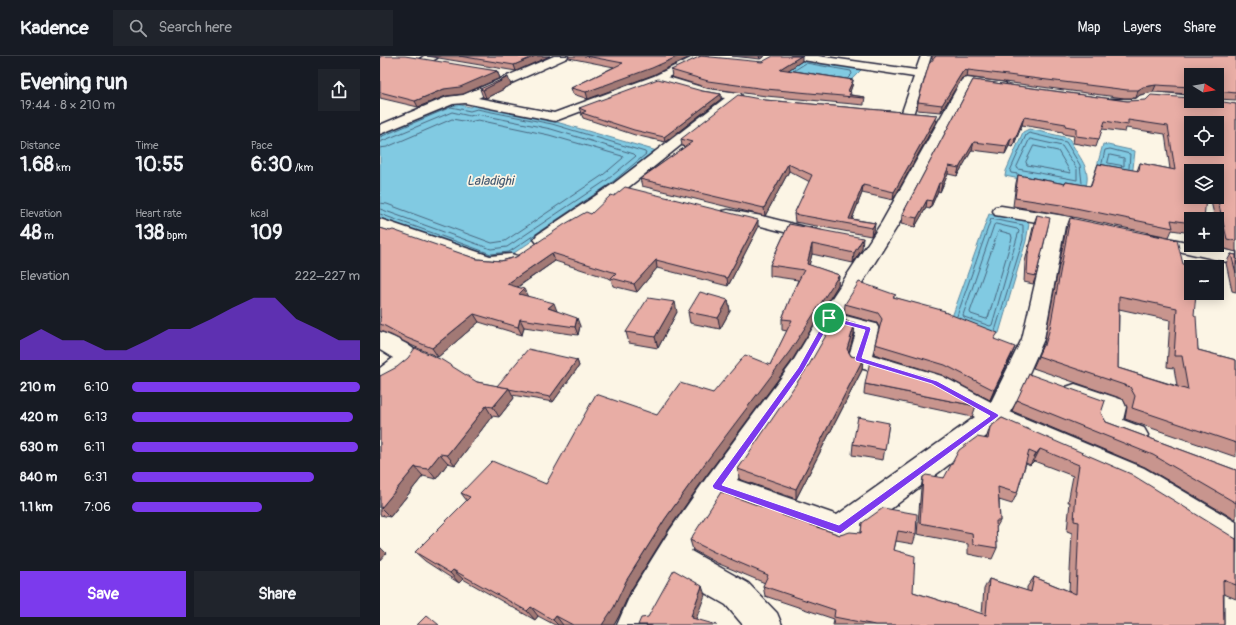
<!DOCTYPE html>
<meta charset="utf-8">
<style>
:root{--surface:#171b24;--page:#20242c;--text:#f1f3f6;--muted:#9ea1a6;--line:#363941;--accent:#7c3aed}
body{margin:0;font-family:Pangolin,sans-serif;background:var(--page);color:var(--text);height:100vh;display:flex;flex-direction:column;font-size:15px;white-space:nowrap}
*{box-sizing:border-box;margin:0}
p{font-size:13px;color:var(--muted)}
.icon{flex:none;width:22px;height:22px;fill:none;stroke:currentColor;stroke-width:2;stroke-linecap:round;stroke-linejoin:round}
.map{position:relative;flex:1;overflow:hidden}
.side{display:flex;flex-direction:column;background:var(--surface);width:380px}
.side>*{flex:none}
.needle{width:26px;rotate:101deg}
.buttons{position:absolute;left:804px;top:12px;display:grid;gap:8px}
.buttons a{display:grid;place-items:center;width:40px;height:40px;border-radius:0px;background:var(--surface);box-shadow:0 2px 10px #0003;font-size:20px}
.pin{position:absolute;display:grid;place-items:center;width:34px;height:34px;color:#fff;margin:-17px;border:2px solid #fff;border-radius:50%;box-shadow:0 1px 4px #0007}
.round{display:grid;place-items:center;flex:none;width:42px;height:42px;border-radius:0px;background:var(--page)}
.overview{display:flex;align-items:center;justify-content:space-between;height:68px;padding:0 20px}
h1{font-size:22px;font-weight:700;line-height:30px}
.figures{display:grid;grid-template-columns:repeat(3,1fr);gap:6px;height:68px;padding:4px 20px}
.figures div{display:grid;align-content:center}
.figures b{font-size:20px;font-weight:700}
.figures small{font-size:11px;font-weight:400}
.figures p{font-size:11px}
.chart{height:112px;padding:8px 20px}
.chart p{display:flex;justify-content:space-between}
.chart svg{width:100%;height:72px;margin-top:4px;fill:var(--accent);opacity:.7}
.primary-button{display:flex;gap:8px;margin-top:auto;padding:8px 20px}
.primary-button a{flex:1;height:46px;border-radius:0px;background:var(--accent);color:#fff;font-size:16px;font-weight:700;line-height:46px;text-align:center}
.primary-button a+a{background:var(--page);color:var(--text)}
ul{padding:0 20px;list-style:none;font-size:13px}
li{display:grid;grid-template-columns:64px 48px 1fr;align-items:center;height:30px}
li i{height:10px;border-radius:5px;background:var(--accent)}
header{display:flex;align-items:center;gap:24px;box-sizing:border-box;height:56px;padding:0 20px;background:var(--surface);border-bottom:1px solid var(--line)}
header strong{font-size:19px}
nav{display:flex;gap:22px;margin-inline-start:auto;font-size:14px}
.search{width:280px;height:36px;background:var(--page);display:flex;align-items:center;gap:10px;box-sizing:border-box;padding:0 14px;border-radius:0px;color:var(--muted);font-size:15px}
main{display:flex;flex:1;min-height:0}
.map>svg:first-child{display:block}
</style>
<header>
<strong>Kadence</strong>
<div class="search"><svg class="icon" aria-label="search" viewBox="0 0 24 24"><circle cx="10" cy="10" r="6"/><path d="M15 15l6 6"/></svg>Search here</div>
<nav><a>Map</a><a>Layers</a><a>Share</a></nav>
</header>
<main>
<section class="side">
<div class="overview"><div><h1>Evening run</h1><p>19:44 · 8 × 210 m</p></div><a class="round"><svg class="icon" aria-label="share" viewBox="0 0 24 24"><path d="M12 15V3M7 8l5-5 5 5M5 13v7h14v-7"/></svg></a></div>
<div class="figures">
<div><p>Distance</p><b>1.68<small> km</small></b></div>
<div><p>Time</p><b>10:55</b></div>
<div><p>Pace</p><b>6:30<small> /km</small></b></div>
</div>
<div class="figures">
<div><p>Elevation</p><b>48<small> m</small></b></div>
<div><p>Heart rate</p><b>138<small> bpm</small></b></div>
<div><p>kcal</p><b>109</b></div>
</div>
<div class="chart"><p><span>Elevation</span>222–227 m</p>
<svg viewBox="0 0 160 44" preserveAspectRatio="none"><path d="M0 44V32L10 25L20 32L30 32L40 38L50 38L60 32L70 25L80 25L90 19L100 12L110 6L120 6L130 19L140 25L150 32L160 32V44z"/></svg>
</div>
<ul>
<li><b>210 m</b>6:10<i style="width:100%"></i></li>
<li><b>420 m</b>6:13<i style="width:97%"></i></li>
<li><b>630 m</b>6:11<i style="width:99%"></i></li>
<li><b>840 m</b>6:31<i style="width:80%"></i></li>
<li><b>1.1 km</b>7:06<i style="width:57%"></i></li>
</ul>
<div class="primary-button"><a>Save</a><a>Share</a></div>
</section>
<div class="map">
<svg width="856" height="569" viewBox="0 0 856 569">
<rect width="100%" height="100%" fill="#fcf5e5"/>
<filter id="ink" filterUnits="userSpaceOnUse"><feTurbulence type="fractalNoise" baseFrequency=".025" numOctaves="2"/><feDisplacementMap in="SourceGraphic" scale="8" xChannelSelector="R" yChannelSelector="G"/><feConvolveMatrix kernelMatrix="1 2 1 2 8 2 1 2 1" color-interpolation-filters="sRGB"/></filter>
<g filter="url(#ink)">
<!-- water -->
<g fill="#81cae2" stroke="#5b879f">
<polygon points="425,3 482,13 468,27 400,16"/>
<polygon points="71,47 90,51 95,48 173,65 277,95 232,131 131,199 111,203 0,162 0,78"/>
<path d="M649 73 689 82C698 102 714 112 704 136L625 120 626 115 643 76Z"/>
<polygon points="723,88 755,95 752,121 716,114"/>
<polygon points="609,158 647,165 649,168 646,185 619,277 613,280 572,261"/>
</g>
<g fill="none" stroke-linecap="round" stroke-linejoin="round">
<!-- shore -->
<g stroke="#48657e" stroke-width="1">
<polyline points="415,14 426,7 471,15 472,18 468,22"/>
<polyline points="0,81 71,51 90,55 97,53 172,68 265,96 266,98 230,128 129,196 111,198 0,158"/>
<polygon points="650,83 682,90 697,113 697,124 638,113 637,111"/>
<polyline points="0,86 72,56 90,60 97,58 171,73 254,98 256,100 227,124 127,191 111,193 0,153"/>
<polygon points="654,90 678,95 691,117 647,109 646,106"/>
<polyline points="0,92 7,91 72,63 89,66 98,64 169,79 242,100 243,102 223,119 125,185 112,187 7,148 0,147"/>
<polygon points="730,99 744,102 744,110 728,107"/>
<polyline points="722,107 725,94 730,93 750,98 749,112"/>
<polyline points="638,118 631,117 630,115 646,79 649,77 686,86 700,109 702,127"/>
<polygon points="616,168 637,173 639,175 612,269 610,270 584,261 583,259 614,169"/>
<polygon points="620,175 631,178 632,182 608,262 606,263 591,258 590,256 618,176"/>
<polyline points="577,260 611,163 643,169 643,184 615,275"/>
</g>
<!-- minor casing -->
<g stroke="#22223b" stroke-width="3">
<g id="minor">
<path d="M44 0H59C55 5 45 8 39 6L38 4Z"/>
<polygon points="174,0 188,0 187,2 98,42 174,57 274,20 315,0 328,0 327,2 288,21 328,33 360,37 362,40 245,134 169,187 163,188 157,187 154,183 157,179 233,128 345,42 327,40 279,26 175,65 85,47 73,48 0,78 0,69 67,41 83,39"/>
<polygon points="411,0 438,0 536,14 541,0 551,0 533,59 532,62 522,62 521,59 534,21 416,3"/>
<path d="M587 22 621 26 625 27 627 29 625 31 621 32 591 29 520 166 462 259 496 268 499 273 492 299 562 320 611 346 642 283 669 168 615 159 613 155 615 151 621 150 691 161 694 165 691 169 685 170 664 283 638 342 630 356 764 412 856 466V496L845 492 744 428 617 372 470 484 460 488 343 445 311 495 368 527 397 557 402 569H363L346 549 297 521 271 569H237L252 535 290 474 327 421 412 307 442 257 502 166 581 25 583 23ZM455 271 476 277 468 303 471 309 546 332 595 361 457 459 357 424 428 319Z"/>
<path d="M775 36 811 40V45H816C808 51 779 43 767 45 766 46 764 49 763 50 758 53 736 50 730 49L728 46 730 43H756L759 39Z"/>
<polygon points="348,154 382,160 441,175 444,179 441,183 435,184 381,170 342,163 340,159 342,155"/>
<path d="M0 163 110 200 131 198 138 200 140 204 138 208C127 211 113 213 102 210L0 174Z"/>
<polygon points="769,178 811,187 811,189 822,189 856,196 856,208 763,187 760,183 763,179"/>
<path d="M0 276C12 280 35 290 41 301 35 313 13 329 0 333V312L13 302 0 294Z"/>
<polygon points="695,328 743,344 746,351 743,364 764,372 768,379 764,386 755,390 720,376 716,369 720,356 686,343 683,337 686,331"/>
</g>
</g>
<!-- minor -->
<use href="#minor" fill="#fcf5e5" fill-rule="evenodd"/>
</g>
<!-- wall -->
<g fill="#c8958e" stroke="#22223b" fill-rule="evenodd">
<polygon points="0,0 117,15 120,22 83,38 66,40 38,51 0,42"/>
<polygon points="47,0 170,0 136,15"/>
<polygon points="188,0 312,0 273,19 208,43 193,38 191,32 234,11 189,2"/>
<polygon points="352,0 385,0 380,3"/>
<polygon points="552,0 856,0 856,44 837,43 837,19 811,19 811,38 773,36 760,39 756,42 744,42 587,21 582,22 561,56 537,54 538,46 553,4 552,3"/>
<polygon points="422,5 408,14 473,24 472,30 470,35 471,39 485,41 484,47 484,49 386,40 328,32 292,21 291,14 382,6"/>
<polygon points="593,24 747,45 856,48 856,196 842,192 837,171 837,163 835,163 830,141 837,141 837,115 811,115 811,177 792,174 789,181 678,158 633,150 636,127 638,119 685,128 686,126 710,130 718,108 757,115 760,107 790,113 785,78 746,72 745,76 722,73 716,91 693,87 694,80 683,78 683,76 642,69 633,91 629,90 625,98 592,94 577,120 568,118 560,136 558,135 550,153 546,152 535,171 521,168 522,159"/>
<polygon points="131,29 124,32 124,33 106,42 103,41 100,33"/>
<polygon points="322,35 341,38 341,43 285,86 255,79 203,62 199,52"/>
<polygon points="385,44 557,59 556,66 513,144 482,137 472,163 495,167 494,175 491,180 415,166 414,158 430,126 409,115 385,160 262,130 260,123 305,91 302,90 301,83"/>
<polygon points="211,158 378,172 348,230 277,212 257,236 233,230 231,223 175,205 138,231 147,240 177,255 200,270 198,279 144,271 142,279 99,266 58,301 33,290 11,279 0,275 0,172 97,203 121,205 136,201"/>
<polygon points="657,159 656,220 653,228 644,226 645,206 654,167"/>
<path d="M690 162 814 259 818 294 856 304V401L745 363 747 351 743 343 653 312 663 289H664L665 283 686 173ZM739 253 790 264 787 311 794 312 797 330 738 312Z"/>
<polygon points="409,168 482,193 473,207 432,198 429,209 459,219 458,229 411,306 326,420 289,473 251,534 239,560 234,569 175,569 158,560 155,564 83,523 79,527 45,505 35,496 87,445 81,437 166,428 277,359 333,337 390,309 407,275 402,274 402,263 418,224 390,220 390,209"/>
<polygon points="851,198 856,199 856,236 852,235 846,207"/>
<polygon points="516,242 565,256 615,284 631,301 610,344 562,319 494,298 495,288 499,271 497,267 464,258 465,248"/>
<polygon points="348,244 350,255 340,273 310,267 308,256"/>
<polygon points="297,256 278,292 249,287 246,276"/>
<polygon points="475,267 474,278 469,296 471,300 483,303 482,314 416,443 359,423 358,413"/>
<polygon points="197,304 199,310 173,346 132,339 134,342 119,361 112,360 75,409 68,407 56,423 43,420 10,461 0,459 0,320 97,326 117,330"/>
<polygon points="485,328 596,350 592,361 484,338"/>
<polygon points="637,344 721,357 726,366 856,414 856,464 765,411 632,355"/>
<polygon points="622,362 856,483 856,543 844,538 844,569 453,569 454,563 385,540 383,530 385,527 337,507 313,494 310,484 402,459 460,479 481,477 482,467 536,478 533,488 516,485 514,494 533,536 602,558 604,533 609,523 647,535 647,531 654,521 689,535 692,477 687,475 690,446 688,446 693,420 654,405 650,409 646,407 637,437 632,448 619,444 620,465 616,472 617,492 612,503 588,498 588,488 537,478 541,432 543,421 564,422 606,383 610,371"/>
<polygon points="509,367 503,404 472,399 473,388"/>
</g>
<!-- shaded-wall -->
<g fill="#a27974" stroke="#22223b">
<polygon points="155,0 170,0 136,15 134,9"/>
<polygon points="299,0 312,0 273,19 208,43 206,36"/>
<polygon points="379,0 385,0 380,3"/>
<polygon points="421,0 422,0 422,5 401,19 400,13"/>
<polygon points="588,14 587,21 582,22 561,56 562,49 583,15"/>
<polygon points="117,15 120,22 83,38 66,40 38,51 35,45 64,33"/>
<polygon points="128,21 131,29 124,32 124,33 106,42 103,34"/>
<polygon points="473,24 472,30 468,42 468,35"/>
<polygon points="776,29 773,36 760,39 756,42 758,34 763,31"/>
<polygon points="341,38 341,43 285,86 284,81"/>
<polygon points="557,59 556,66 513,144 514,136"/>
<polygon points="644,61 642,69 633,91 635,83"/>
<polygon points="631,82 629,90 625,98 627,90"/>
<polygon points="594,86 592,94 577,120 579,112"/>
<polygon points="408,108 409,115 385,160 384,152"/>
<polygon points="569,110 568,118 560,136 562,127"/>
<polygon points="559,127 558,135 550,153 552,145"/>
<polygon points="483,129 482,137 470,168 469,163"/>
<polygon points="547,144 546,152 535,171 537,162"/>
<polygon points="378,164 378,172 348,230 347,222"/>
<polygon points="495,167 494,175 491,180 492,172"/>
<polygon points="483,182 482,193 473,207 474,197"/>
<polygon points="432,188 432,198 427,218 427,208"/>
<polygon points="172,197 175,205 130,236 127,228"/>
<polygon points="276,204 277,212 257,236 254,228"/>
<polygon points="459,219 458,229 411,306 326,420 289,473 251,534 239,560 234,569 222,569 246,525 285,463"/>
<polygon points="144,233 148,241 139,238"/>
<polygon points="348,244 350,255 340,273 338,262"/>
<polygon points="295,246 297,256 278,292 275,281"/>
<polygon points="174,247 177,255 168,252"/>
<polygon points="94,258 99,266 58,301 52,292"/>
<polygon points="197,262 200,270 198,279 195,271"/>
<polygon points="140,263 144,271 142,279 138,271"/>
<polygon points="475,267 474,278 467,304 467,293"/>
<polygon points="635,291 631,301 610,344 614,334"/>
<polygon points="483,303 482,314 416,443 416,433"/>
<polygon points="197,304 199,310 173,346 170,341"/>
<polygon points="129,332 134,342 119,361 113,351"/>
<polygon points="106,350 112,360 75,409 67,399"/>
<polygon points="660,393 654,405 650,409 656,398"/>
<polygon points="60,398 68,407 56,423 48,413"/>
<polygon points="35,411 43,420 10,461 1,452"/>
<polygon points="0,491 6,497 0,504"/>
<polygon points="73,514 83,523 79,527 70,517"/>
<polygon points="322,530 325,539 315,566 311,560"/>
<polygon points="151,551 158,560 155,564 147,555"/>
<polygon points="176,560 183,569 178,569 173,564"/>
</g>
<!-- building -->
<g fill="#e8ada5" stroke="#22223b" fill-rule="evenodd">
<polygon points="0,0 25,0 117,15 80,31 64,33 35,45 0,36"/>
<polygon points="79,0 155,0 134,9"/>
<polygon points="206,0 299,0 272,12 206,36 191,32 243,7"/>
<polygon points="321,0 382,6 393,0 421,0 400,13 473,24 468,35 471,36 469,39 485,41 484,42 386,33 328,25 291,14"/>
<polygon points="556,0 856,0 856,37 837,35 837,19 811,19 811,31 776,29 763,31 758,34 747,34 588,14 583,15 562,49 538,46 549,8"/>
<polygon points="128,21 119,25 121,25 103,34 100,33"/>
<polygon points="278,23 322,35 341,38 284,81 254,74 202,57 206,55 199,52"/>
<path d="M593 24 747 45 766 44 771 39 811 42V45H837L856 48V185L847 183 837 141V115H830L829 113V115H811V141H826L824 163H811V167L791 164 793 172 681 149 635 142 638 119 685 128 686 126 711 130 718 108 759 115 760 107 795 114 788 70 748 64V69L725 65 719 83 696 80V72L685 70 686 68 644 61 635 83 631 82 627 90 594 86 579 112 569 110 562 127H559L552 145 547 144 537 162 522 159ZM811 67H837V93H811Z"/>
<polygon points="358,39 385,44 557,59 514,136 483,129 469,163 495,167 492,172 414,158 432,119 408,108 384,152 260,123 312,86 301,83"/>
<polygon points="245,131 378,164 347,222 276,204 254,228 231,222 236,217 172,197 127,228 144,233 139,238 174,247 168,252 197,262 195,271 140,263 138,271 94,258 52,292 27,282 5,270 0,268 0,262 1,261 0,261 0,172 10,175 13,174 97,203 121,205 136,201 185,168 206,156 211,158 231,139 234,140"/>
<polygon points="657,159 670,162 656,220 647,218 648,198"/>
<path d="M690 162 797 184 803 208 813 211H811V237H816L814 259 816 260 818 294 856 304V387L752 352 755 340 750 331 658 300 663 289H665L670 272ZM739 240 797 252 794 300H802L808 334 738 312Z"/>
<polygon points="409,168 483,182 474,197 432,188 427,208 459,219 410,295 323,410 285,463 246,525 234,551 222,569 193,569 176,560 173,564 151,551 147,555 73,514 70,517 35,496 90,441 81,437 112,405 166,428 216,338 277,359 300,327 333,337 365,299 390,309 412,264 402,263 414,233 424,214 390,209"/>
<polygon points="851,198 856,199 856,217"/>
<polygon points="479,226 516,239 513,241 565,255 564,256 618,277 614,283 635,291 614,334 565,309 495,288 502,263 498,257 465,248"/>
<polygon points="320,236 348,244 338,262 308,256"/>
<polygon points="268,242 295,246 275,281 246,276"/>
<polygon points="456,262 475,267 467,293 471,300 483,303 416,433 358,413 429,309"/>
<polygon points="35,292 62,304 97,326 129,332 113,351 106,350 67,399 60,398 48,413 35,411 1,452 0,452 0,320 17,311 28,302"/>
<polygon points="148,293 197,304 170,341 129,333 129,332 117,330"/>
<polygon points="490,305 548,322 596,350 485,328"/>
<polygon points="649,318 725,345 721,357 726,366 856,414 856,447 773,399 637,344"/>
<polygon points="478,361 509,367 505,394 473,388"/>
<polygon points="622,362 751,418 856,483 856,529 843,524 844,569 535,569 532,568 532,569 495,569 454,561 455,554 383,530 388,519 334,496 310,484 341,436 402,458 402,459 460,479 470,476 481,477 482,467 503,452 537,458 536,478 518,475 514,494 535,500 533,536 606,559 609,523 651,536 654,521 696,538 699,466 694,465 696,435 695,435 699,409 660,393 656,398 649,395 637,437 618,431 620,465 616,465 617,492 593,488 592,477 540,467 543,421 546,419 564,422 579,394 597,381 608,383 610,371"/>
<polygon points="294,514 322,530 311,560 313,560 312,562 337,569 258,569 261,562 268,561"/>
<polygon points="47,559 59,569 37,569"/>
</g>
</g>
<!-- route -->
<path fill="#7c3aed" stroke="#fff" fill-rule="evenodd" d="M449 260 490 271 491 273 482 302 557 325 618 358 619 360 460 478 334 433 332 430 418 312 446 262ZM451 265 485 274 475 303 476 305 552 328 610 360 459 469 342 429 423 315Z"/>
<g text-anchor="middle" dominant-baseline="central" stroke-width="3.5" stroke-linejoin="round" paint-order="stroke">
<!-- far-water labels -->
<g font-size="13" font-style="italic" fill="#3e546d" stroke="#fcf5e5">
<text x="110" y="125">Laladighi</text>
</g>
</g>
</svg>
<div class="buttons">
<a><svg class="needle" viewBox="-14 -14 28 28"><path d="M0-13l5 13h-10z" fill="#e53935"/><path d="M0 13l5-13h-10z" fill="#9ea1a6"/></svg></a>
<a><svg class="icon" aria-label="locate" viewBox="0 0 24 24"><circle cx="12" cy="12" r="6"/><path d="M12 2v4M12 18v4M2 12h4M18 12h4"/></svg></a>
<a><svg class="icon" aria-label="layers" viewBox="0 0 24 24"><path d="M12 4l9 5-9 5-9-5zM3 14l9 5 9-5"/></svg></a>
<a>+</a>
<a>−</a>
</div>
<div class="pin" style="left:449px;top:262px;background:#1e9e55"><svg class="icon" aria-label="arrive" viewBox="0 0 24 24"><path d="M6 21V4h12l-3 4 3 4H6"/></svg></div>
</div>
</main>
